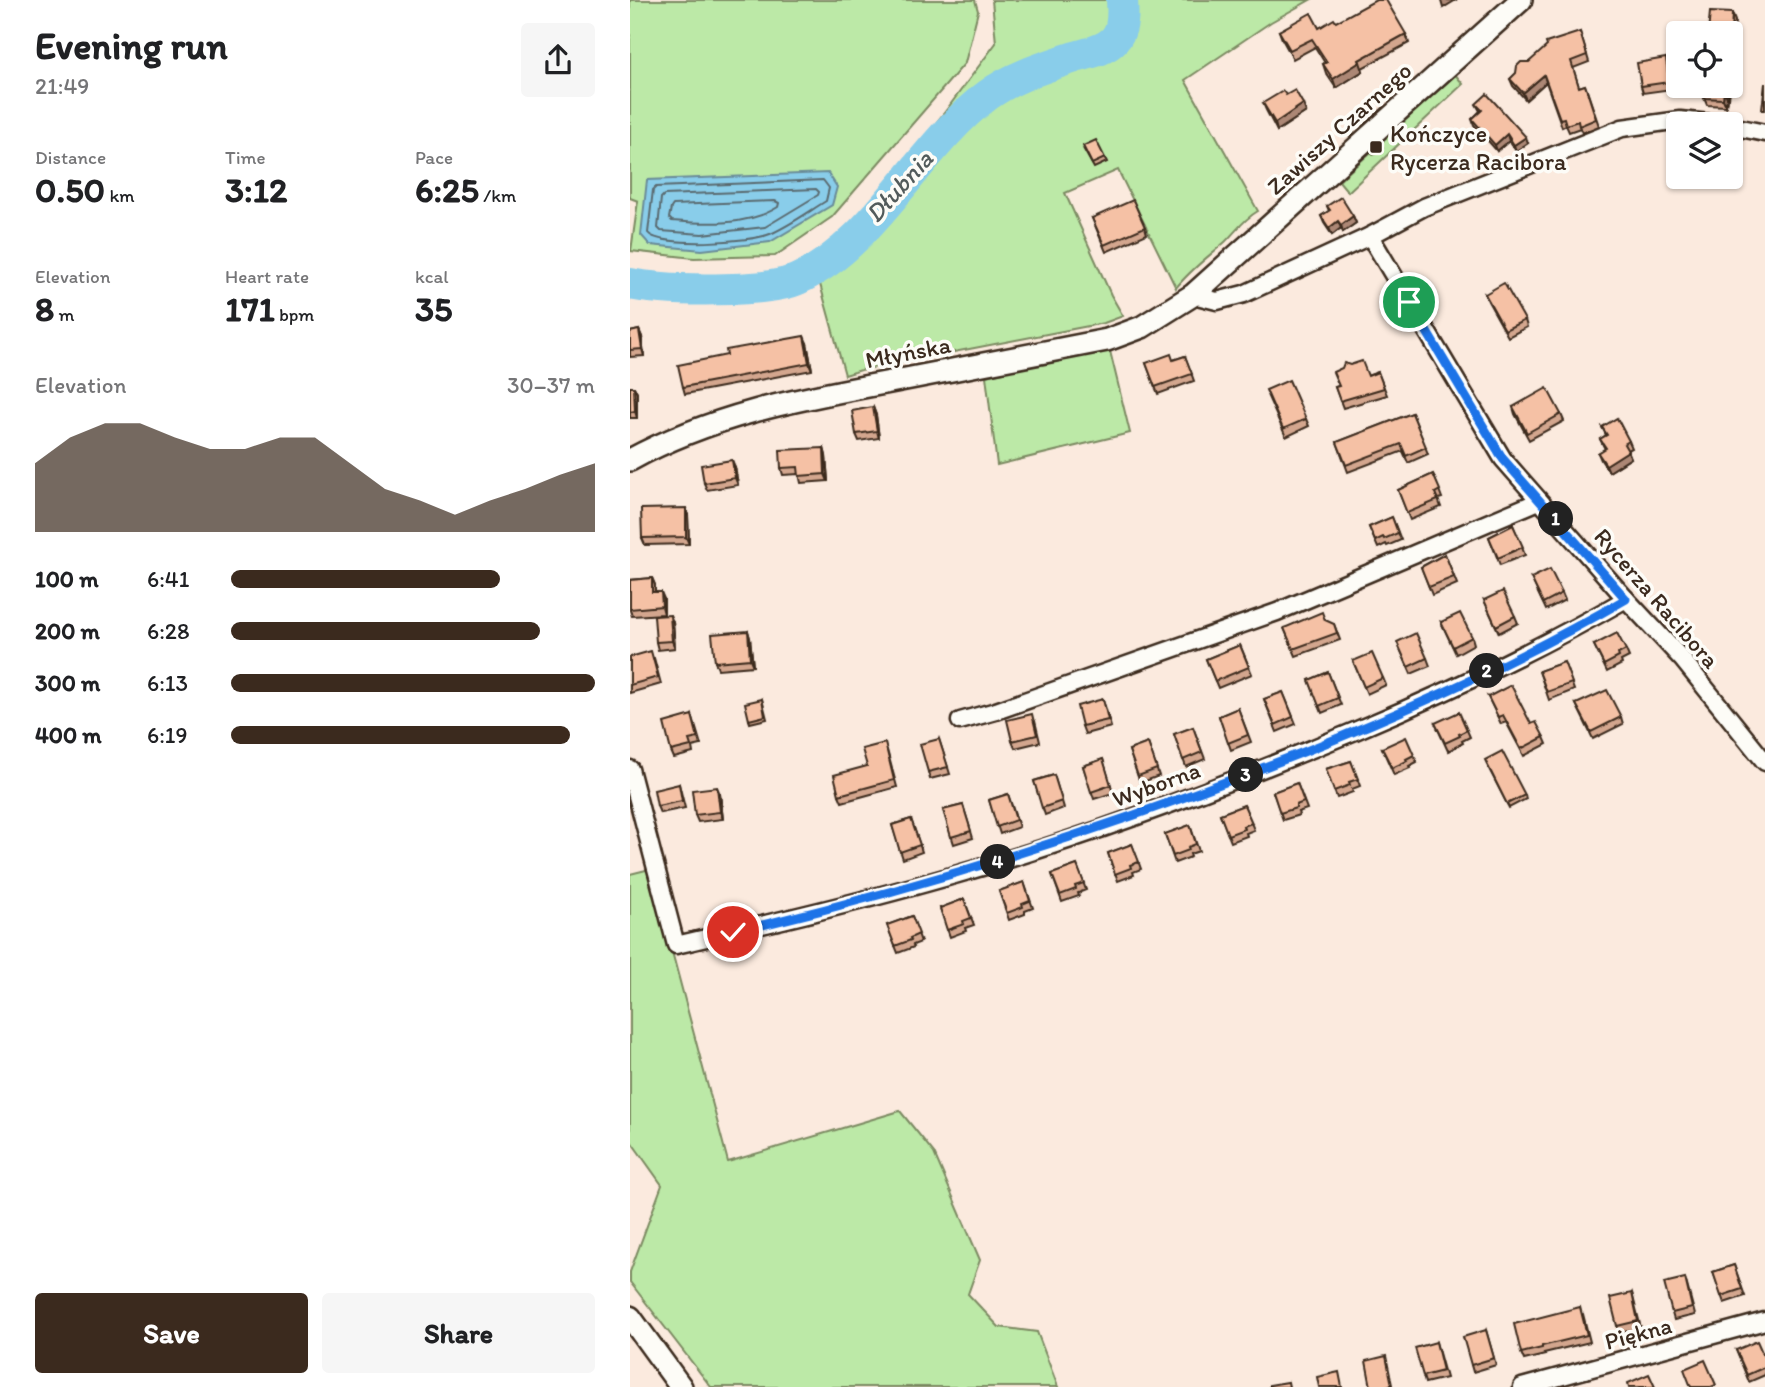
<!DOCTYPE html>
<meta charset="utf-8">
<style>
:root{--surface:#fff;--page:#f6f6f6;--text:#202124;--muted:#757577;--accent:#3b2a1e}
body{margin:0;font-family:Itim,sans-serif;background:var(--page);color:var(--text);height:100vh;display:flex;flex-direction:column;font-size:26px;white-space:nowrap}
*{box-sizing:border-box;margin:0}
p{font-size:23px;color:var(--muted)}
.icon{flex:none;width:38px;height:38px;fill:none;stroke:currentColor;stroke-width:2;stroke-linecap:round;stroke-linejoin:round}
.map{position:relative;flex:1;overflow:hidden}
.side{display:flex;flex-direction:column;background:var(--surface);width:630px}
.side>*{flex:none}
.tools{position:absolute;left:1036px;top:21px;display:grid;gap:14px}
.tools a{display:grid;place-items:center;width:77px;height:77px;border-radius:7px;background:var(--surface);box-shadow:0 2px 5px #0004;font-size:35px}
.pin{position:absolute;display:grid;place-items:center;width:60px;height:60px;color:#fff;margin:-30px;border:4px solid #fff;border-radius:50%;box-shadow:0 2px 7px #0007}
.km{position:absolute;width:35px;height:35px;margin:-18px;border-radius:50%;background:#222;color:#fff;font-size:19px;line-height:35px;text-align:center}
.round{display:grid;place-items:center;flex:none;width:74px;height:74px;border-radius:7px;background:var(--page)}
.head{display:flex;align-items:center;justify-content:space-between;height:119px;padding:0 35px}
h1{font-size:38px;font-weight:700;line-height:52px}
.metrics{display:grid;grid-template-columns:repeat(3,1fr);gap:10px;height:119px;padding:7px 35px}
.metrics div{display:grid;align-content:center}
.metrics b{font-size:35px;font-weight:700}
.metrics small{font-size:19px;font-weight:400}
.metrics p{font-size:19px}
.chart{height:196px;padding:14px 35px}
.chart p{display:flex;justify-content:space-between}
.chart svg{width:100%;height:126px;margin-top:7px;fill:var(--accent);opacity:.7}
.action{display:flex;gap:14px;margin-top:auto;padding:14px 35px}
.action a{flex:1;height:80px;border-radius:7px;background:var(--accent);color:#fff;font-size:28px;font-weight:700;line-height:80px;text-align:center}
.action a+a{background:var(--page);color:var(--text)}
ul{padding:0 35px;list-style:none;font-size:23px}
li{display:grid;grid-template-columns:112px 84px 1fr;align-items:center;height:52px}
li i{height:18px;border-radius:9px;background:var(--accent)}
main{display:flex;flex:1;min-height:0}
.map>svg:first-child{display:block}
</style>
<main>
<section class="side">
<div class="head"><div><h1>Evening run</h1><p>21:49</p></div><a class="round"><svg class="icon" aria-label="share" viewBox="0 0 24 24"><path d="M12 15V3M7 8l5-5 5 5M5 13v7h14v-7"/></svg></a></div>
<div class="metrics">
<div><p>Distance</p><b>0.50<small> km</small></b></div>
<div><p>Time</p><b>3:12</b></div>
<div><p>Pace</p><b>6:25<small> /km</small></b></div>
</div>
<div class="metrics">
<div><p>Elevation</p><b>8<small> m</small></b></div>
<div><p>Heart rate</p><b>171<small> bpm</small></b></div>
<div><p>kcal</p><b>35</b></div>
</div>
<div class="chart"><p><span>Elevation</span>30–37 m</p>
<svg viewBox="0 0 160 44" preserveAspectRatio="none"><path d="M0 44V20L10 11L20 6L30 6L40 11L50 15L60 15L70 11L80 11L90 20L100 29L110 33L120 38L130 33L140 29L150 24L160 20V44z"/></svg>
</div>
<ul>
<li><b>100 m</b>6:41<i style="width:74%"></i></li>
<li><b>200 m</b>6:28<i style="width:85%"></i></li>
<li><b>300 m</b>6:13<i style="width:100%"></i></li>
<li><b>400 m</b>6:19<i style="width:93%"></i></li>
</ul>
<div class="action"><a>Save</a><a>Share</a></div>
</section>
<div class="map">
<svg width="1135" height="1387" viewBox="0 0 1135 1387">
<rect width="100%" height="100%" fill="#fbeade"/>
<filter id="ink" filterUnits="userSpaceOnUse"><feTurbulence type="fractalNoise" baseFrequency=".0143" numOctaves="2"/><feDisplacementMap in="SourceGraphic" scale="14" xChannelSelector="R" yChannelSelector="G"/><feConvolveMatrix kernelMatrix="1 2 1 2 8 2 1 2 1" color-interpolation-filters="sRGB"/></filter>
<g filter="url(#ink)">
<!-- green -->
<g fill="#bce9a7" stroke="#7c8a62" stroke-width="2">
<polygon points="0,0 345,0 348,11 335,63 202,217 145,256 64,258 1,251 8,201 0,198"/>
<path d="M362 0H680L641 22 555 80 628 211C614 219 606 231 595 242 578 257 560 270 546 288L488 170 435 193 481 295 493 316 474 323 231 370 215 375 190 284 261 221 240 205 314 113 366 43Z"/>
<polygon points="824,73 833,84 718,192 709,181 741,152 744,155 753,147 750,142"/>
<polygon points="479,347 500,433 367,465 356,376"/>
<polygon points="20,869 98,1162 270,1111 304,1153 350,1260 338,1294 369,1327 407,1332 428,1387 81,1387 0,1282 0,1272 32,1185 0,1140 0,874"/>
</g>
<!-- water -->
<polygon fill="#89cdea" stroke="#6a8c98" stroke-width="2" points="198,173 207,187 202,205 140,242 72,250 20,245 11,235 17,180"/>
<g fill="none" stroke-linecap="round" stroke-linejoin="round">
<!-- shore -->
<g stroke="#5a6b70" stroke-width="2">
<path d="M193 180 199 188 196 201C178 212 159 226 140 234 122 242 30 248 18 233L23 190 26 187Z"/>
<polygon points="186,189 189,192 188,195 135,227 72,234 31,231 28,228 31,198 34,195"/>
<path d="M145 201 149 203 148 207C118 226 76 224 42 221L39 218 41 208 43 205Z"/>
</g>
<!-- river -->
<path stroke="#89cdea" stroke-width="32" d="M0 284C34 291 138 293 168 279 245 244 289 146 358 95 384 76 415 67 445 57 458 53 474 51 484 40 494 30 493 13 492 0"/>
<!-- street casing -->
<g stroke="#3b2a1e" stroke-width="21">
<g id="street">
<polyline points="1101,126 1135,133"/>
<polyline points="740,236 873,459 996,599 1052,659 1135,762"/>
<polyline points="563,295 587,301 614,294 740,236 794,207 992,128 1050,120 1090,124"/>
<polyline points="330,721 366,711 647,612 909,501"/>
<path d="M0 769 46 945C141 923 235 901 328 874 463 836 596 785 725 731 818 692 909 649 996 599"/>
<polyline points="892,1387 1135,1321"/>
</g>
</g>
<!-- secondary casing -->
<g stroke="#3b2a1e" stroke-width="26">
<g id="secondary">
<path d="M0 460C80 416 167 399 255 383 329 368 403 355 477 340L512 327 563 295 891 0"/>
<polyline points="0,1317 51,1387"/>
</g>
</g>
<!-- street -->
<use href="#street" stroke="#fdfcf7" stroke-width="16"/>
<!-- secondary -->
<use href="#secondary" stroke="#fdfcf7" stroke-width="21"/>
</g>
<!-- wall -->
<g fill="#d3a68e" stroke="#3b2a1e" stroke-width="2">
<polygon points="706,22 776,34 779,43 732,68 733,71 706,88 696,73 693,64 695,63 685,47 663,59 652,39 649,31 689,28"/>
<polygon points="950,32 959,62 943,68 949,87 955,85 969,126 952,133 950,128 939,132 936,125 932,127 916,82 896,100 883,86 880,79 899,62"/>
<polygon points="1036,58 1038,66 1042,89 1013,93 1011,86"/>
<polygon points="1075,86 1100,86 1099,98 1097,97 1096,106 1077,105 1074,98"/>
<polygon points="656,95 676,112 647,131 636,110 633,103"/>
<polygon points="846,104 898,143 886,151 879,141 867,151 844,125 842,119 850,111"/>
<polygon points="454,150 475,158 477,162 464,168"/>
<polygon points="697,206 723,216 726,223 713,232 711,228 702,235 694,223 691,216 699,211"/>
<polygon points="462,218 515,227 517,234 476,252"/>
<polygon points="855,294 895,320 897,327 878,337 858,301"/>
<polygon points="9,330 12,337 14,356 0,357 0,332"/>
<polygon points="177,343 182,370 55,394 53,387"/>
<polygon points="555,356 564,381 528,394 516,363 543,360"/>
<polygon points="748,372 757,395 713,408 705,387"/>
<polygon points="0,387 4,387 7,393 7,418 0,418"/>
<polygon points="638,397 676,419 679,426 656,437"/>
<polygon points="243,407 246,415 249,438 229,441 226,434"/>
<polygon points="883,407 931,414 934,421 899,440 885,414"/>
<polygon points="782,413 798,454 778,463 773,451 718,472 707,442"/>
<polygon points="972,427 999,441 1002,448 998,450 1001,458 979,472 971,460 968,453 975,449 970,439 976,435"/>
<polygon points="194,448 196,456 198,481 171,483 169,474 153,475 151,468"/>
<polygon points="105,467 108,485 77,490 74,483"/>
<polygon points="803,474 812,498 808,499 811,507 780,520 768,490"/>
<polygon points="58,515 59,544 15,545 12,538"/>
<polygon points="762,517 771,540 757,546 756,544 748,548 739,527"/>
<polygon points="883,525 895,555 870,565 859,537"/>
<polygon points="815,554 827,584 802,595 791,567"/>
<polygon points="22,578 25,585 25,592 34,599 34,614 2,616 0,610 0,580"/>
<polygon points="901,578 932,593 935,600 916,610"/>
<polygon points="854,600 885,616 888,623 869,633"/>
<polygon points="43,622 45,648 28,650 26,642"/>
<polygon points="811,622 842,637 844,644 826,654"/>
<polygon points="704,624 710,640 666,656 654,628"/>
<polygon points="118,631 120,638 123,666 88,669 85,662"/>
<polygon points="610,645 622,674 588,688 576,659"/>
<polygon points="964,645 996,650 999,657 991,661 992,664 977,672"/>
<polygon points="770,649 797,658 800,666 781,674"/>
<polygon points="0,657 24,658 31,684 0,693"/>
<polygon points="723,661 753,678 756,685 737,694"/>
<polygon points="934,662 944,690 919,700 909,671"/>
<polygon points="698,672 711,705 692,713 679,680"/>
<polygon points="653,692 666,724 647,732 634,699"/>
<polygon points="858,697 901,724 914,737 917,744 894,756 876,722 871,724"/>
<polygon points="132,699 137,719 120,723 119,720"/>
<polygon points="946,704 991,717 993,724 963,739"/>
<polygon points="475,706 481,727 455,734 452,726"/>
<polygon points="608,708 621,742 601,750 589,716"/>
<polygon points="62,715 71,745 62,747 63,753 44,758 41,751"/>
<polygon points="405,721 410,742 385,748 382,741"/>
<polygon points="805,723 837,730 840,737 832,741 833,743 818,751"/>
<polygon points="563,727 575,759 556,767 544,734"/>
<polygon points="309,739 320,774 300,779 298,772"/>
<polygon points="518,743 529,776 510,783 499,750"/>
<polygon points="752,748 784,755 787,762 779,766 780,768 764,775"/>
<polygon points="257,750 267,787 212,802 209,795 237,766"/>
<polygon points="473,759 483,793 464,799 453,766"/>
<polygon points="721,761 730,786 722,789 723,792 707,798 696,769"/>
<polygon points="856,763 895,795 896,799 879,808"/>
<polygon points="424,775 434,808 415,815 404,781"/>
<polygon points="667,783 677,809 668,812 669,815 653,820 643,792"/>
<polygon points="49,784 55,808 30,813 27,806"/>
<polygon points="90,794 93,819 68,822 65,815"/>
<polygon points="378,794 389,827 370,834 359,800"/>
<polygon points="333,805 343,838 324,844 313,810"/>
<polygon points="614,805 624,830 616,833 617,836 601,842 590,814"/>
<polygon points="281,819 292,852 273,859 262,825"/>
<polygon points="560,825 569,851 560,854 561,857 545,863 535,834"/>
<polygon points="502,844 511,869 503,872 504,875 488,881 478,853"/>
<polygon points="447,865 456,890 448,893 449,896 432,902 422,874"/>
<polygon points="394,882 403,908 395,911 395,914 379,920 369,891"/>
<polygon points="334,899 344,925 335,928 336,931 320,937 310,908"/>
<polygon points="282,916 291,942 283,945 284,947 268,953 257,925"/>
<polygon points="1104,1265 1115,1296 1094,1303 1083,1272"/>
<polygon points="1057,1285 1065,1315 1044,1320 1042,1313"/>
<polygon points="1002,1293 1011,1328 990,1333 987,1326"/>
<polygon points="953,1314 960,1342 914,1353 915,1355 894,1360 891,1353"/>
<polygon points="856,1330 866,1365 843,1372 841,1365"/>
<polygon points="806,1342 816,1378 795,1383 793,1376"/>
<polygon points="1106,1350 1135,1359 1135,1375 1119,1382"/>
</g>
<!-- shaded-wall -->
<g fill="#ac8774" stroke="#3b2a1e" stroke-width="2">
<polygon points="812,0 826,0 813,8 811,1"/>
<polygon points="1102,13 1105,21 1103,49 1101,44"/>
<polygon points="1036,58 1038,66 1042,89 1039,82"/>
<polygon points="730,62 733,71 706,88 703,79"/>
<polygon points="914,75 916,82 896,100 893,93"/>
<polygon points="1097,86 1100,86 1099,98 1097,91"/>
<polygon points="1094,90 1097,97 1096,106 1093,99"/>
<polygon points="673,104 676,112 647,131 645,123"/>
<polygon points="877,134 879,141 867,151 865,145"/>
<polygon points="896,137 898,143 886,151 884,145"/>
<polygon points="723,216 726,223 713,232 711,225"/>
<polygon points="708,221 711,228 702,235 699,228"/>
<polygon points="9,330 12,337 14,356 12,349"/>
<polygon points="174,336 177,343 182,370 179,363"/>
<polygon points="4,387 7,393 7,418 5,411"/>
<polygon points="243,407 246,415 249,438 247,431"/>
<polygon points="194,448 196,456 198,481 195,474"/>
<polygon points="998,451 1001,458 979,472 976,465"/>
<polygon points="102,460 105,467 108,485 105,478"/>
<polygon points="56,508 58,515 59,544 56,537"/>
<polygon points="22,578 25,585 25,599 22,592"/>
<polygon points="31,592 34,599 34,614 32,606"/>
<polygon points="40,615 43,622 45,648 42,641"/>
<polygon points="118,631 120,638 123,666 120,659"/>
<polygon points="87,787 90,794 93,819 90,812"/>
</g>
<!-- building -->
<g fill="#f5c1a5" stroke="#3b2a1e" stroke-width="2">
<polygon points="746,0 756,0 776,34 729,60 730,62 703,79 693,64 697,62 682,39 660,50 649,31 681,13 689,28 704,19 706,22"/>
<polygon points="1080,12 1102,13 1101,33 1078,33"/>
<polygon points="950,32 957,55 941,61 949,87 955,85 966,119 949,126 948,121 936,125 934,118 930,119 914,75 893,93 880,79 886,73 887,66 891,62 899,62 917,46 916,43"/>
<polygon points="1036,58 1039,82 1011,86 1007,63"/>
<polygon points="1135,83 1135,110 1132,110"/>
<polygon points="1075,86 1097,86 1097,91 1094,90 1093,99 1074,98"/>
<polygon points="665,90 673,104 645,123 633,103 653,91 656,95"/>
<polygon points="857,94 896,137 884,145 877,134 865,145 842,119 852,110 846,104"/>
<polygon points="466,140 475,158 462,164 453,146"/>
<polygon points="711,197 723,216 711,225 708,221 699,228 691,216 700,210 697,206"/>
<polygon points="503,200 515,227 474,245 462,218"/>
<polygon points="874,283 895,320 875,330 855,294"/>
<polygon points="9,330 12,349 0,350 0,332"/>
<polygon points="174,336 179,363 53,387 48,365 97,355 96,350"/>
<polygon points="541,354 543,360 555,356 562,374 525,387 516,363"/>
<polygon points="732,361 738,376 748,372 754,388 710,401 705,387 709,386 703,372 712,368 714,363 720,365"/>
<polygon points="659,380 676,419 653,429 636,390"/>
<polygon points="0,387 4,387 5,411 0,412"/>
<polygon points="917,388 931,414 897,433 883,407"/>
<polygon points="243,407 247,431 226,434 222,411"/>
<polygon points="782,413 796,447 776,456 771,444 716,465 707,442"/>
<polygon points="987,418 999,441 994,444 998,451 976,465 968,453 976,448 970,439 977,435 972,427"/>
<polygon points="194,448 195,474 169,476 168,467 151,468 150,450"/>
<polygon points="102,460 105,478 74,483 71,465"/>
<polygon points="803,474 810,490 805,493 808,500 777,513 768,490"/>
<polygon points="56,508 56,537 12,538 11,509"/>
<polygon points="762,517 768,533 754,539 753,537 745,541 739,527"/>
<polygon points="883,525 893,547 868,558 859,537"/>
<polygon points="815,554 824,577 799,587 791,567"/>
<polygon points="920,569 932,593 913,603 901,578"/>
<polygon points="22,578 22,592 31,592 32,606 0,609 0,580"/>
<polygon points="873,591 885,616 866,626 854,600"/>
<polygon points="692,612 695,620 704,624 707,633 663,649 654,628"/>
<polygon points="830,613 842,637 823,647 811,622"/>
<polygon points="40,615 42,641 26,642 24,616"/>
<polygon points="118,631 120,659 85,662 82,634"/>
<polygon points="786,633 797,658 778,667 767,642"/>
<polygon points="987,633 996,650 988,654 989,657 974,665 964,645"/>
<polygon points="610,645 619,667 585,681 576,659"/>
<polygon points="21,651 28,677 0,685 0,657"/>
<polygon points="742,653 753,678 734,687 723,661"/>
<polygon points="934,662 942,683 917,692 909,671"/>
<polygon points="698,672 708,698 689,706 679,680"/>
<polygon points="881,685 901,724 906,722 914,737 891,749 873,715 868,717 858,697"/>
<polygon points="977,690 991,717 961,732 946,704"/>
<polygon points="653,692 663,717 645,725 634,699"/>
<polygon points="132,699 135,716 119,720 115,703"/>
<polygon points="473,699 478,720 452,726 447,706"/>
<polygon points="608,708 618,735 598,743 589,716"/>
<polygon points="829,712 837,730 829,734 830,736 815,743 805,723"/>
<polygon points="402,714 407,735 382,741 377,720"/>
<polygon points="62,715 68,738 59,740 61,746 41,751 34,723"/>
<polygon points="563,727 572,752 553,760 544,734"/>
<polygon points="776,737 784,755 776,759 777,761 762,768 752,748"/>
<polygon points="309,739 318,767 298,772 290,744"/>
<polygon points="255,743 264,780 209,795 204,775 237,766 232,749"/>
<polygon points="518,743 527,769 508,776 499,750"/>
<polygon points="872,751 895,795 877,804 855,760"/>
<polygon points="473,759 481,785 461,792 453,766"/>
<polygon points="721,761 728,779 719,782 720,785 704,791 696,769"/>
<polygon points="424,775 432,801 412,808 404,781"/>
<polygon points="667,783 674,802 666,805 666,808 650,813 643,792"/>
<polygon points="49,784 52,801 27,806 24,790"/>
<polygon points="87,787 90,812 65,815 62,790"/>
<polygon points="378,794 386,820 367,827 359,800"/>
<polygon points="333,805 341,831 321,837 313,810"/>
<polygon points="614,805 622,823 613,826 614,829 598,835 590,814"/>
<polygon points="281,819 290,845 270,852 262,825"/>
<polygon points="560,825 566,844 558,847 559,850 543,856 535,834"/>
<polygon points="502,844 509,862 500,865 501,868 485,874 478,853"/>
<polygon points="447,865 454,883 445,886 446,889 430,895 422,874"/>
<polygon points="394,882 400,901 392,904 393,907 377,913 369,891"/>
<polygon points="334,899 341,918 333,921 334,924 317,930 310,908"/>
<polygon points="282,916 289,934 280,938 281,940 265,946 257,925"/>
<polygon points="1104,1265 1112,1289 1091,1296 1083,1272"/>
<polygon points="1055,1278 1062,1308 1042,1313 1034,1283"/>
<polygon points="1002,1293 1008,1321 987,1326 980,1298"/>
<polygon points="950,1307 957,1335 912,1346 912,1348 891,1353 884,1324"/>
<polygon points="856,1330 864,1358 841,1365 833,1337"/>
<polygon points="1127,1341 1135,1359 1135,1367 1117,1375 1106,1350"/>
<polygon points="806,1342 813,1371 793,1376 785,1348"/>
<polygon points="756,1356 762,1385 752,1387 741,1387 736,1361"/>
<polygon points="1075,1360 1086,1385 1081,1387 1061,1387 1054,1369"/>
<polygon points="709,1372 712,1387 689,1387 687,1377"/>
<polygon points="1019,1374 1025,1387 999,1387 998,1383"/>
<polygon points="658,1382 659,1387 639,1387 639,1385"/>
</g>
</g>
<g fill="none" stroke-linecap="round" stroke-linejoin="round" filter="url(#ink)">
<!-- route casing -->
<g stroke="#fff" stroke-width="14">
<path id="route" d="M103 932C282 890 456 836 627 770 753 722 879 667 996 599L873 459 779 302"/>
</g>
<!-- route -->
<use href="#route" stroke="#1a73e8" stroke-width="9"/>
</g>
<!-- markers -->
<rect fill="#3b2a1e" stroke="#fdfcf7" stroke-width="2.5" x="739" y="140" width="14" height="14" rx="3.5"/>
<g text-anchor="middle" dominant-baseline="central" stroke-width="7" stroke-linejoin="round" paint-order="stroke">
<!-- street labels -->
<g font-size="24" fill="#3b2a1e" stroke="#fdfcf7">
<text transform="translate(709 128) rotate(-42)">Zawiszy Czarnego</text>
<text transform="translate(278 352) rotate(-11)">Młyńska</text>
<text transform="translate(1027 598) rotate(49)">Rycerza Racibora</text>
<text transform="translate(526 784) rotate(-20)">Wyborna</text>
<text transform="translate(1008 1333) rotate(-15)">Piękna</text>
</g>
<!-- poi labels -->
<g font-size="24" fill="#3b2a1e" stroke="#fdfcf7" text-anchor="start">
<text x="760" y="133">Kończyce<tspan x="760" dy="28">Rycerza Racibora</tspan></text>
</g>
<!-- water labels -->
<g font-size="26" font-style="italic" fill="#525b5b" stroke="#fdfcf7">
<text transform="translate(269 186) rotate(-48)">Dłubnia</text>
</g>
</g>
</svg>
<div class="tools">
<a><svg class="icon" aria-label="locate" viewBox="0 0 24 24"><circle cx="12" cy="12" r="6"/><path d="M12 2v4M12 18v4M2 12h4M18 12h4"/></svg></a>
<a><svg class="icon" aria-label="layers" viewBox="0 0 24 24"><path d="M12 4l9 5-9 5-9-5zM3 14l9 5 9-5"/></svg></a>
</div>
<div class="pin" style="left:779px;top:302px;background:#1e9e55"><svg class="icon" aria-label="arrive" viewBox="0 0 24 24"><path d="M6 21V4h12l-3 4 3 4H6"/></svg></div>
<div class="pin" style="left:103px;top:932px;background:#d93025"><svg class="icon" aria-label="check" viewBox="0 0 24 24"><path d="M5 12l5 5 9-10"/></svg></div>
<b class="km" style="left:926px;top:519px">1</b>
<b class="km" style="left:857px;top:671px">2</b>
<b class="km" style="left:616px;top:775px">3</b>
<b class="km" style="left:368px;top:862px">4</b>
</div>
</main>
